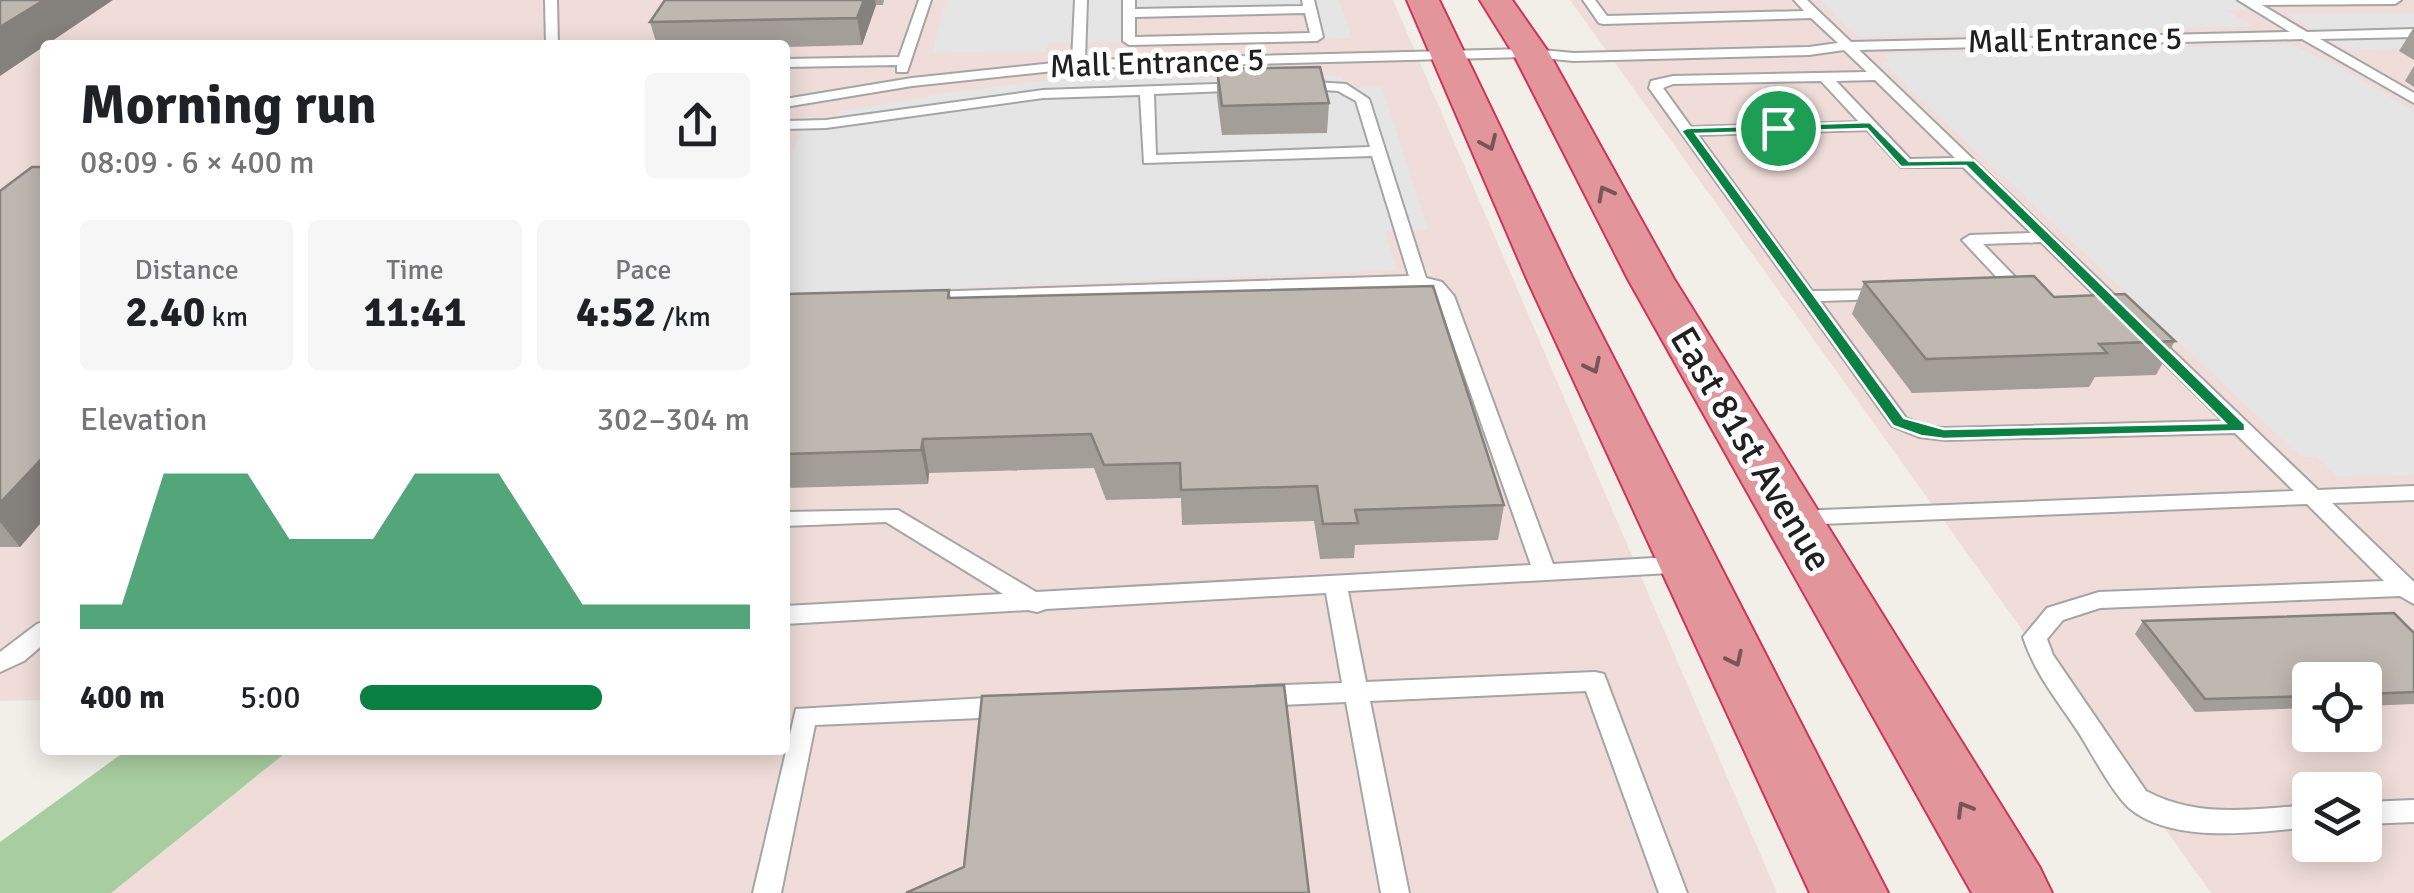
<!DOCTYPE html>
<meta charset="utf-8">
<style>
:root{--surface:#fff;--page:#f6f6f6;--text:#202124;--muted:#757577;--accent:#0b8043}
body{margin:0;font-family:Signika,sans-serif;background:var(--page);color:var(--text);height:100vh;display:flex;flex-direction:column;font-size:38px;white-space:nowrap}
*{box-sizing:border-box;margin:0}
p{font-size:32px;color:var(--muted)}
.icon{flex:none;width:55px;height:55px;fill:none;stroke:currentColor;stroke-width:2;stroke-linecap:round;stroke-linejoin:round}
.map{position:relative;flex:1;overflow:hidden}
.details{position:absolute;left:40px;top:40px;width:750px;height:715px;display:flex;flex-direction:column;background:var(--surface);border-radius:10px;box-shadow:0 5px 25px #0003}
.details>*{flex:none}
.controls{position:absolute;left:2292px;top:662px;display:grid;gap:20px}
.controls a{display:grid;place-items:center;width:90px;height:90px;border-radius:10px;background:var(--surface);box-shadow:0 5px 25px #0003;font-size:50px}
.pin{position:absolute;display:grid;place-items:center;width:85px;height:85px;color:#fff;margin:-42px;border:5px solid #fff;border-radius:50%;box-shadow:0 2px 10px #0007}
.round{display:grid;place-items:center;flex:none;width:105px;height:105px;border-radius:10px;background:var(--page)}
.overview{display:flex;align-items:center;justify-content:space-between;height:170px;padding:0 40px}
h1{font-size:55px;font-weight:700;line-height:75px}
.metrics{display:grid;grid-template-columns:repeat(3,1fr);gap:15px;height:170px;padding:10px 40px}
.metrics div{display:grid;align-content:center;border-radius:10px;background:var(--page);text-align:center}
.metrics b{font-size:42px;font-weight:700}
.metrics small{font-size:28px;font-weight:400}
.metrics p{font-size:28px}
.chart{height:280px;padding:20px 40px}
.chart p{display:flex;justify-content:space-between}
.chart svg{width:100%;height:180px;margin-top:10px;fill:var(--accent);opacity:.7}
ul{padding:0 40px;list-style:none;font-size:32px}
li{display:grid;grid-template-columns:160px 120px 1fr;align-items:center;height:75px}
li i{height:25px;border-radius:12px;background:var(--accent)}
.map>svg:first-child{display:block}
</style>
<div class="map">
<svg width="2414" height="893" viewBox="0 0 2414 893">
<rect width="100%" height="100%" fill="#f1efe8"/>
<!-- commercial -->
<g fill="#f0ddd9" fill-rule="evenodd">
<polygon points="0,0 1393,0 1777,893 107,893 288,750 785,750 785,45 45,45 45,700 0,701"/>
<path d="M1570 0H2414V893H2211ZM2310 680H2365V735H2310ZM2310 790H2365V845H2310Z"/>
</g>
<!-- forest -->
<polygon fill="#a8cda0" points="127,750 289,750 111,893 0,893 0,842"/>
<!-- parking -->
<g fill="#e5e5e5">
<polygon points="946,0 1339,0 1352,38 1321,39 1313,12 1136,16 1135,42 1049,43 1045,52 932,53"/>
<polygon points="1819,0 2238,0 2254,9 2226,10 2253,26 1858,37"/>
<polygon points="2414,13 2414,48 2348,50 2287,14"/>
<polygon points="2290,44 2336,65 2414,111 2414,475 2337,477 2316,457 2301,457 1882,63 1891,62 1882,54"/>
<polygon points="1341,75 1345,88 1382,87 1428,229 1385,231 1397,270 785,295 785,169 808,115 818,120 833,119 841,111 958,91 1044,81"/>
</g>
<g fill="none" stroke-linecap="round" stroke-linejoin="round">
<!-- lane casing -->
<g stroke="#a5a5a5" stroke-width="4">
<g id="lane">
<polygon points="545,0 557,0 558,45 546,45"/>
<polygon points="919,0 931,0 907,72 897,72 897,65 785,67 785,59 899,57"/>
<path d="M1075 0H1087L1085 60 1531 49 1574 53 1809 47 1838 43 1811 18 1603 24 1599 23 1583 0H1595L1607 16 1804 11 1794 0H1807L1851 42 2290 32 2238 0H2401L2395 4 2262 5 2307 32 2414 29V37L2320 39 2414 93V103L2302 39 1859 50 2128 308 2131 312 2122 317 2116 316 2041 242 1983 244 2021 283 2014 294 1992 295 1989 291 2003 284 1962 240 1970 235 2031 233 1963 167H1901L1867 130 1698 135 1812 291 1890 290 1893 294 1890 298 1884 299 1820 301 1906 418 1929 427 1945 428 2223 421 2144 343 2141 339 2150 334 2156 335 2318 490 2414 486V500L2332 503 2414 582V604L2400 596 2100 608 2063 620 2047 639 2053 655 2146 791C2198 819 2254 809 2310 805V827C2257 832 2173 845 2129 808 2113 794 2090 750 2077 730 2057 700 2034 672 2023 637L2047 608 2099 592 2384 581 2307 504 1797 525 1786 518 1797 511 2294 491 2235 433 1945 440 1919 437 1892 426 1649 88 1651 81 1673 76 1867 72 1844 50 1809 55 1574 61 1531 57 1085 68 1083 76H1073L1072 69 912 86 785 107V99L912 78 1072 61ZM1875 80 1955 158 1910 159 1836 81ZM1821 81 1859 122 1691 127 1663 88 1673 84Z"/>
<path d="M1123 0H1135V9L1303 6 1302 0H1314L1323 37 1317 41 1129 45 1123 41ZM1305 13 1310 33 1135 37V17Z"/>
<polygon points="1299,81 1346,84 1369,99 1426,278 1442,282 1454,296 1553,564 1687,556 1695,558 1698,564 1695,570 1687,572 1348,591 1366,682 1595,672 1604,674 1687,893 1659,893 1586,691 1370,701 1409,893 1381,893 1346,702 1258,706 1249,703 1246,696 1249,689 1258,686 1342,683 1326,593 1046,609 1037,612 1028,610 785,624 785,606 1003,594 886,522 785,526 785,512 898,510 1036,592 1531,565 1437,297 1430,290 1418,286 927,302 918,297 927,292 1409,276 1372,156 1144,163 1140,95 1043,98 826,128 785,129 787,121 826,120 1043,90 1245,83 1252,87 1250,90 1154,94 1156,155 1370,147 1356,101 1338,91 1294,88 1294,82"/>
<polygon points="45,621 45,643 24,661 0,672 0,652 37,624"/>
<polygon points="1004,697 1013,700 1016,707 1013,714 1004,717 815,725 781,893 753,893 796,709"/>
<polygon points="2414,800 2414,822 2365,824 2365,802"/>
</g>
</g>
<!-- highway casing -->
<g stroke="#d13457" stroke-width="4">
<g id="highway">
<polygon points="1407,0 1439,0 1573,279 1888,893 1810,893 1527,279"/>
<polygon points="1480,0 1512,0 1549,53 1674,279 2040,868 2052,893 1972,893 1628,279 1513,53"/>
</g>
</g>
<!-- lane -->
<use href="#lane" fill="#fff" fill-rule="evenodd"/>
<!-- highway -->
<use href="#highway" fill="#e2969b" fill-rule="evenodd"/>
</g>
<!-- wall -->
<g fill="#a39e98">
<polygon points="665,0 884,0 883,5 876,5 862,45 785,47 785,45 657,45 650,22"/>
<polygon points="2414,27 2414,60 2399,51"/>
<polygon points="2414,66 2414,87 2405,81"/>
<polygon points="1217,69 1329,103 1327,133 1222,135 1217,97"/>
<polygon points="45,167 45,518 20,547 0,547 0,191"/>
<polygon points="1864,282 2054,297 2175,341 2156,375 2095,377 2089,387 1912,393 1852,314"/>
<polygon points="949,290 951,298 1504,505 1498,540 1355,545 1354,558 1320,559 1314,521 1182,525 1181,498 1106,500 1094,468 929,473 928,484 785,488 785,294"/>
<polygon points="2143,621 2414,633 2414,704 2365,706 2365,680 2310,680 2310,708 2195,712 2135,634"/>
</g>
<!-- shaded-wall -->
<g fill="#85817c">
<polygon points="44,0 113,0 0,76 0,27"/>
<polygon points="864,0 875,0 876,5 862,45 857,18"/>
<polygon points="923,439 929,473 928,484 921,450"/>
<polygon points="45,455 45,518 20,547 0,522 0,503"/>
</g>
<!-- building -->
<g fill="#beb8b1" stroke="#85817c" stroke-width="2.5">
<polygon points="0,0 44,0 0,27"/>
<polygon points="665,0 864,0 857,18 650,22"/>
<polygon points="1320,67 1329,103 1222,106 1217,69"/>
<polygon points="32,167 45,167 45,455 0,503 0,191"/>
<polygon points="2034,276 2054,297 2125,294 2175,341 2099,344 2107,353 1926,359 1864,282"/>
<polygon points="1433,286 1504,505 1355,510 1358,523 1323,524 1317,486 1181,490 1180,463 1104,465 1091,434 923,439 921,450 785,454 785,294 949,290 948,298"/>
<polygon points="2394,613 2414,633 2414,692 2365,694 2365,680 2310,680 2310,696 2205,699 2143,621"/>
<polygon points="1284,685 1309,893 906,893 964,867 982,696"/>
</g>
<!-- one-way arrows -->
<defs><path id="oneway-chevron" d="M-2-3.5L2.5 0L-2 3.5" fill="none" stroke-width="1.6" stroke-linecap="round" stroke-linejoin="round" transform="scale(2.5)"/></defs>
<g stroke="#785658">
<use href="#oneway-chevron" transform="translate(1489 143) rotate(66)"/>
<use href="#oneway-chevron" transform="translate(1605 193) rotate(-118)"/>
<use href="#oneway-chevron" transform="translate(1593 366) rotate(64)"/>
<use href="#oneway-chevron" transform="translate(1735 659) rotate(64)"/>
<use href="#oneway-chevron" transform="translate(1964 809) rotate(-121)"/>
</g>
<!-- route -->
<path fill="#0b8043" stroke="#fff" stroke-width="2.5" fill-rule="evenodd" d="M1870 122 1909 161 1974 160 2245 424V431L1944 439 1921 436 1893 426 1681 131 1687 128ZM1867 129 1901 167 1966 166 2225 423 1944 429 1904 418 1696 134Z"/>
<g text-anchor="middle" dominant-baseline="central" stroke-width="10" stroke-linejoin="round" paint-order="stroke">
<!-- far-street labels -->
<g font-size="32" fill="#212121" stroke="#fff">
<text transform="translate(2075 40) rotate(-1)">Mall Entrance 5</text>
<text transform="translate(1157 63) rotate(-2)">Mall Entrance 5</text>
</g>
<!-- street labels -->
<g font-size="38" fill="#212121" stroke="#fff">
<text transform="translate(1751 449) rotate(59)">East 81st Avenue</text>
</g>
</g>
</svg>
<div class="controls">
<a><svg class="icon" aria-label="locate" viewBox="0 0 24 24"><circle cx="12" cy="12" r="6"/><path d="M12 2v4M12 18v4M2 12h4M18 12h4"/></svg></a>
<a><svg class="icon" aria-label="layers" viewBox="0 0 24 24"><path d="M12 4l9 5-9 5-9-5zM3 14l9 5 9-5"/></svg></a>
</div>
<div class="pin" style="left:1778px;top:128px;background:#1e9e55"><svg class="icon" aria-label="arrive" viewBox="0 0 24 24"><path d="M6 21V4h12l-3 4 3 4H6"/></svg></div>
<section class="details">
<div class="overview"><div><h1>Morning run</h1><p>08:09 · 6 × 400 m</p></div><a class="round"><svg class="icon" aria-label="share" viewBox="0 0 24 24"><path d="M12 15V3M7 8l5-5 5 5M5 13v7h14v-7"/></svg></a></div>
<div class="metrics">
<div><p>Distance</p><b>2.40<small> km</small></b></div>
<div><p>Time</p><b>11:41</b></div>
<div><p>Pace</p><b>4:52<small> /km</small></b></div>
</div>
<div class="chart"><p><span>Elevation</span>302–304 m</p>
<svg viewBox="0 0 160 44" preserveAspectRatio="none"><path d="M0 44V38L10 38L20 6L30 6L40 6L50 22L60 22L70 22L80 6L90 6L100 6L110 22L120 38L130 38L140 38L150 38L160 38V44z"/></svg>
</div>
<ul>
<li><b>400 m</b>5:00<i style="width:62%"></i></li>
</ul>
</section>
</div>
